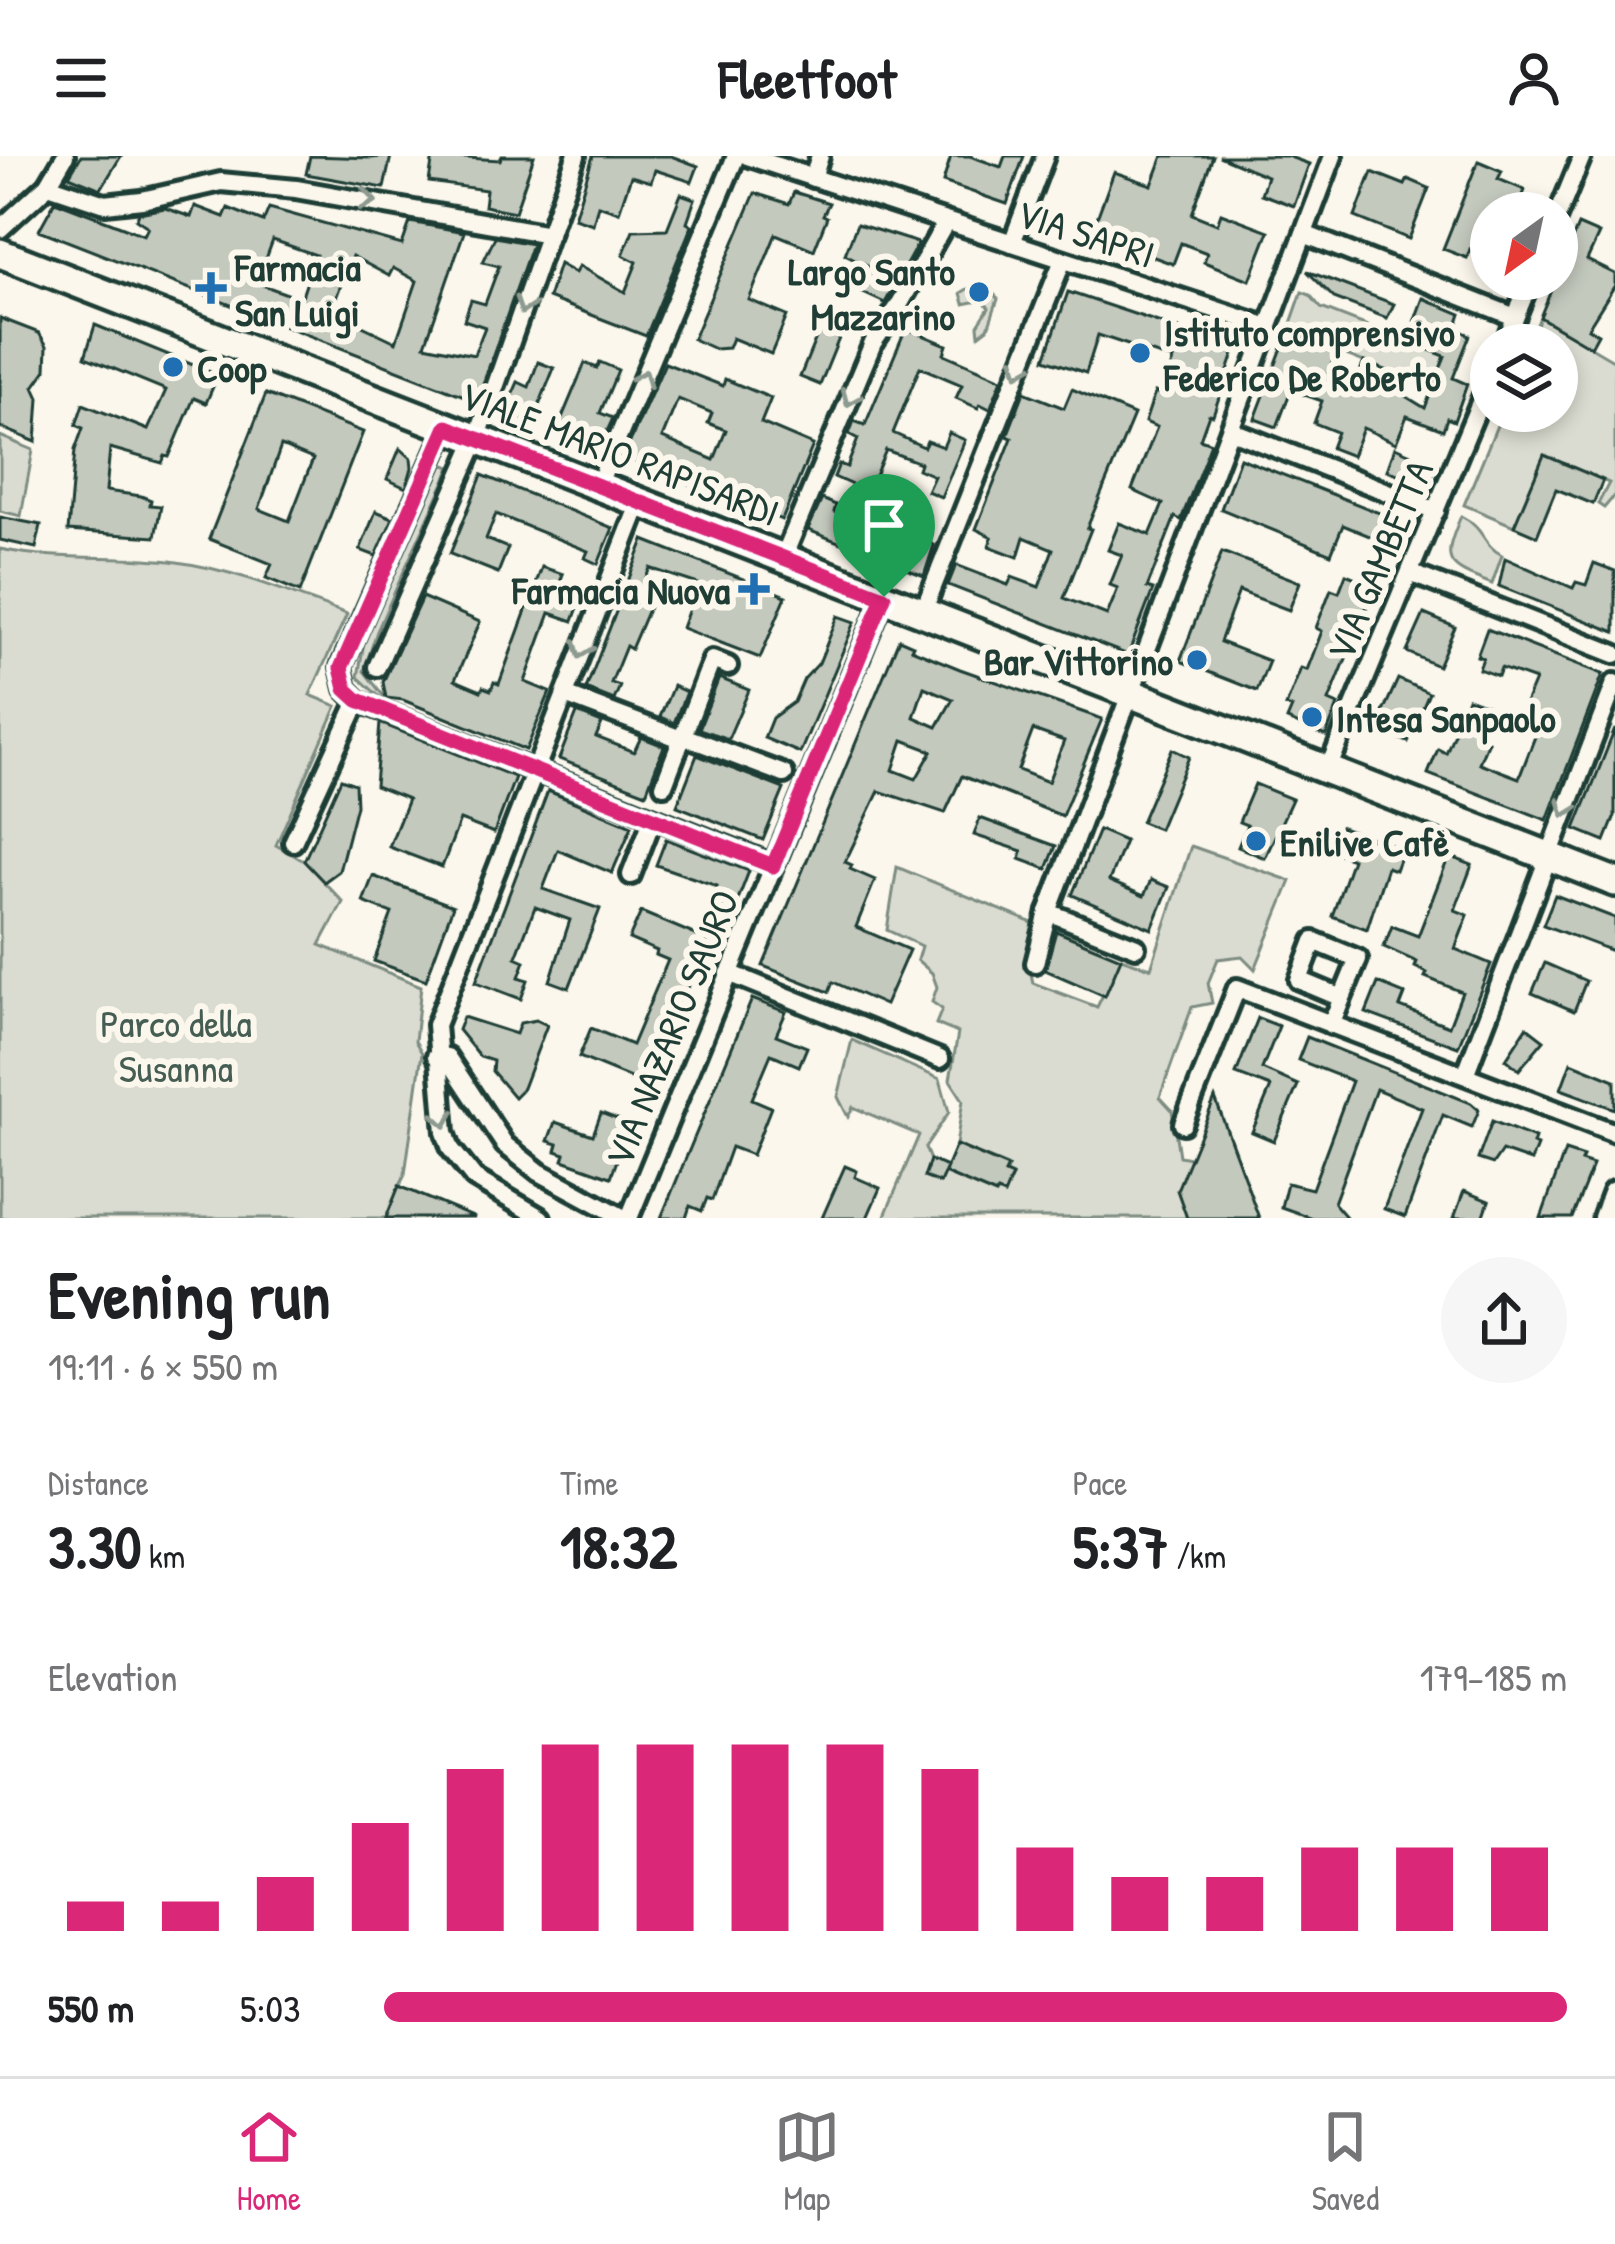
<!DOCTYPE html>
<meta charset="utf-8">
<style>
:root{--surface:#fff;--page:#f6f6f6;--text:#202124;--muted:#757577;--line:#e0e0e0;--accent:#db2777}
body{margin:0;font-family:"Patrick Hand",sans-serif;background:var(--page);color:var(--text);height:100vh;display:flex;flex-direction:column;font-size:45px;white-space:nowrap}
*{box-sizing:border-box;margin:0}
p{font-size:39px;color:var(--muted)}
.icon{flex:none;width:66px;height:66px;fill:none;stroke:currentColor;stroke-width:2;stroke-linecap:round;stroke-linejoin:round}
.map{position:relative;height:1062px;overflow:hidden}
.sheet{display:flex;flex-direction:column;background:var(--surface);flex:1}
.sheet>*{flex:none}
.needle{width:78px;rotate:213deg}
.buttons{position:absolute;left:1470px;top:36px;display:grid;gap:24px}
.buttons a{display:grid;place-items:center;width:108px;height:108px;border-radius:50%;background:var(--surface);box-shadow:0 6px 18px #0003;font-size:60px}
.pin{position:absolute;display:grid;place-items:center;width:102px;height:102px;color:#fff;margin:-123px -51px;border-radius:50% 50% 50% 0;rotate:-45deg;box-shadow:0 0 12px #0007}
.pin .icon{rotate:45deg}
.round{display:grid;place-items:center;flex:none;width:126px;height:126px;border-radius:63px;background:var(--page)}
.summary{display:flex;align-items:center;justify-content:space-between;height:204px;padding:0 48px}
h1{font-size:66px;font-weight:800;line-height:90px}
.figures{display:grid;grid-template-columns:repeat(3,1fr);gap:18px;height:204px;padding:12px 48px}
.figures div{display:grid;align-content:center}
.figures b{font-size:60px;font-weight:800}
.figures small{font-size:33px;font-weight:400}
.figures p{font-size:33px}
.chart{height:336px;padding:24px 48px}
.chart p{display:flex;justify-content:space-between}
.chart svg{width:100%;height:216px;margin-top:12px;stroke:var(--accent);stroke-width:6}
ul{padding:0 48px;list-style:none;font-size:39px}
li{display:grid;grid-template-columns:192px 144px 1fr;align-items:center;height:90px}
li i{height:30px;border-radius:15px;background:var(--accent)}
header{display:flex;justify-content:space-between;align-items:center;height:156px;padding:0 48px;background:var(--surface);font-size:54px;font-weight:800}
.dock{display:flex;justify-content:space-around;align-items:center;height:168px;border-top:3px solid var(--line);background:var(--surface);font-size:33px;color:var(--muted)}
.dock a{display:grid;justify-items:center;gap:6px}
.dock .on{color:var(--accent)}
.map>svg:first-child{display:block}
</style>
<header><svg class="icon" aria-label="menu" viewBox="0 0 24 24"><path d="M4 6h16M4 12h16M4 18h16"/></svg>Fleetfoot<svg class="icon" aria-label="person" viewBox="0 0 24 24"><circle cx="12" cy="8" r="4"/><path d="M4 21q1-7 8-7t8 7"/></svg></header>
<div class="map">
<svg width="1615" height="1062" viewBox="0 0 1615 1062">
<rect width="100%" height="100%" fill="#fbf7ec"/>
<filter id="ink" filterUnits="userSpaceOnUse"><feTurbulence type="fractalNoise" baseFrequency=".00833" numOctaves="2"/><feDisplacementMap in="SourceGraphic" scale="24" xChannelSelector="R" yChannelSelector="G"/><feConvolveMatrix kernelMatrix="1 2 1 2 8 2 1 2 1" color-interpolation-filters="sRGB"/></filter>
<g filter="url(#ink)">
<!-- green -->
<g fill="#dbdcd1" stroke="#7d8c82" stroke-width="3">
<polygon points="969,132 994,138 998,143 988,172 979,179 978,169 989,152 983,144 964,148 961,137"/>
<polygon points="1302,136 1310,139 1321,152 1445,200 1432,233 1288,176"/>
<polygon points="1540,161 1615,205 1615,339 1604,352 1598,348 1609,327 1544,299 1514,370 1464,349 1503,255 1557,255 1557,189 1529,189"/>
<polygon points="0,280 33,294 21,360 0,355"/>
<polygon points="443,308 451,311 377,475 364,515 386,543 381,542 358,521 364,486"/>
<path d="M1461 360C1485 372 1482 389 1502 399L1492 428C1445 410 1441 407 1461 360Z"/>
<path d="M0 393C62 406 117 398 177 406 236 414 292 438 347 458L310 539 337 550 276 689 304 705 343 746 320 789 421 830 415 885 422 897 405 1018 386 1062H0Z"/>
<path d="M1191 690 1291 725 1255 813 1242 800 1218 803 1208 827 1212 847 1192 851 1160 941 1172 954 1179 1000 1190 1002 1182 1046 1187 1062H884L919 979 853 951 848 961 838 941 852 884 940 923 949 956 925 992 930 1004 924 1021 940 1027 944 1017 995 1039 1012 1021 1005 1017 1007 1010 956 989 963 944 950 924 958 877 936 868 942 853 932 846 937 831 932 817 917 804 921 790 887 774 897 711 1035 768C1034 790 1027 806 1033 827L1097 851 1121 802 1151 812Z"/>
</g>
<!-- building -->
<g fill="#c4c9be" stroke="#1f3d34" stroke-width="3" fill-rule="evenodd">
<polygon points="81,0 121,0 101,33 69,20"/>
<polygon points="310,0 372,2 391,0 384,32 306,18"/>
<polygon points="433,0 500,4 502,0 534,0 515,56 484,50 486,34 429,26"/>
<polygon points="593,0 671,0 698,10 692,26 655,14 651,26 631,20 619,56 598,49 593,68 574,62"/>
<polygon points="951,0 970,0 1001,11 1005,0 1024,0 1007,48 943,26"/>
<polygon points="1163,0 1213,0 1192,58 1217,68 1221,57 1269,75 1250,124 1204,106 1207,97 1181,87 1173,108 1091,78 1114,16 1152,29"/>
<polygon points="1219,0 1287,0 1309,8 1294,50 1261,38 1267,20"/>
<polygon points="1478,5 1502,15 1498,23 1525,34 1516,57 1491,57 1491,101 1470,93 1467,102 1443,93"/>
<polygon points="1372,16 1405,29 1408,23 1429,32 1409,83 1355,61"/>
<polygon points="794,36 829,47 823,59 827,61 814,94 776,78 749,144 787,160 771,198 732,182 728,192 715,193 693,183 755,37 789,48"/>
<polygon points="681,38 695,43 687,66 692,69 646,180 548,142 559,108 575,117 579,110 625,136 637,106 623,99 633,74 667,73"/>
<path d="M55 45 144 79 148 71 136 63 139 57 165 52 191 61 195 50 224 61 228 52 263 66 269 52 402 89 410 66 464 76 425 189 474 199 485 171 464 164 471 144 485 148 499 110 483 106 495 81 532 88 477 245 39 74ZM273 84 316 99 301 143 257 127ZM352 100 389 120 393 112 417 125 396 186 331 155Z"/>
<polygon points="857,68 918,87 885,147 857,134 869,110 845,98"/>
<polygon points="1578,69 1599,78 1587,104 1615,118 1615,129 1588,172 1598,178 1591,191 1540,161"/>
<polygon points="1307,115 1394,148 1387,162 1334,142"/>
<polygon points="1068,136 1236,192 1213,259 1209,258 1200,283 1211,287 1181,364 1175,361 1147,432 1153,434 1128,499 948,429 956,409 1008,429 1012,421 1039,431 1053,393 1024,381 1018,401 989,390 992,381 976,373 1012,282 1007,280 1024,236 1064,252 1072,233 1134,259 1087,372 1091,373 1064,442 1107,459 1118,432 1110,429 1122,399 1108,394 1119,367 1150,379 1163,348 1132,334 1157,271 1145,266 1155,236 1162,239 1173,204 1098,179 1086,217 1045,203"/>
<polygon points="1423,142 1461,158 1456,173 1470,179 1453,222 1467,228 1454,265 1447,262 1443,274 1407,260 1396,287 1363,272 1352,300 1331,292 1337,276 1314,267 1322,245 1291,234 1277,271 1255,263 1288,176 1337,195 1328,217 1355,227 1364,206 1388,215 1384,227 1425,252 1445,200 1407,185"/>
<polygon points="826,157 846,165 820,229 800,221"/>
<polygon points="0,162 39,177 47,190 46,214 34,231 39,242 36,286 0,271"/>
<polygon points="95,169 218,219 206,247 194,242 169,301 165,300 162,307 110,292 106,335 141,340 151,344 150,349 161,350 155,381 68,375 75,294 83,272 76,269 83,248 148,274 166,234 85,201"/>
<polygon points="906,172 947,189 944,198 1002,223 990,253 980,248 978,252 956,242 962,229 920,211 893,277 924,291 927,285 943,291 949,277 965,284 941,341 927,335 934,320 918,313 920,307 886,294 868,336 834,321 839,308 847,311 858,283 849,278 854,265 865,269"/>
<polygon points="538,206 554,212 532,267 505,256 518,226 529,231"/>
<polygon points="600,206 618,214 600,257 613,262 599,293 556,276 585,207 597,212"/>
<path d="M665 207 723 230 725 223 771 242 761 267 813 289 782 364 623 302ZM678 243 712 257 708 267 726 274 714 304 662 282Z"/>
<path d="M266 238 363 276 300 436 266 422 272 408 209 383ZM281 290 313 303 289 365 259 353Z"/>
<polygon points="1395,291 1436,309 1428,330 1387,314"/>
<polygon points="400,292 411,302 412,312 406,332 387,323"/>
<polygon points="1544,299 1603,324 1593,348 1556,333 1537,380 1514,370"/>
<polygon points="1240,302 1410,369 1401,393 1343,369 1331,398 1221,353"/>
<polygon points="482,319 613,372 598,408 585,402 588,395 496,358 486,383 508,392 498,417 450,398"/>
<polygon points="822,343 836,349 834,356 861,366 869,345 929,369 923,384 934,389 924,420 808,374"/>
<polygon points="376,355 393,362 376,400 360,394"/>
<polygon points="0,361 41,369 36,392 0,384"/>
<polygon points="644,384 786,440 760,502 682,472 698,428 650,412 636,446 649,451 631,493 626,490 611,527 620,530 614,544 586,533"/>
<polygon points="1222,396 1300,426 1289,454 1239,435 1220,486 1269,505 1257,535 1180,505"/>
<polygon points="1505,402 1573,432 1576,426 1586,429 1594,407 1615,415 1615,476 1499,430"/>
<polygon points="542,411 563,418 557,435 581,443 573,465 550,457 525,526 550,536 526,594 403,544 386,542 383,526 422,441 480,466 455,524 481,535 483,531 491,534 494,526 499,528"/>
<polygon points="1346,418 1375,430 1329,545 1338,549 1326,580 1287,564 1292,552 1286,550 1301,512 1307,514 1322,475 1316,472 1331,433 1339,436"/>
<polygon points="1424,458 1455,471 1438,510 1407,496"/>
<polygon points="838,460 855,466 800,597 764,582 772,562 794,546 804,523 819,507"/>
<polygon points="1487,473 1603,518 1547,664 1428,618 1438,593 1446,597 1468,542 1487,549 1474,579 1488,585 1479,607 1519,622 1541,565 1521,557 1535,524 1501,512 1498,520 1479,513 1483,502 1477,500"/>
<path d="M899 483 913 489 911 493 960 513 1102 563 1062 660 962 620 945 657 879 635 845 706 852 709 850 713 875 724 856 771 909 794 885 849 833 826 829 836 763 810ZM924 531 953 543 937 571 914 561ZM1033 574 1064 585 1048 626 1018 614ZM903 584 932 595 916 623 893 614Z"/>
<polygon points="719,522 749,534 728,583 699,573"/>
<polygon points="1398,523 1429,537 1408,586 1375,573"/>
<polygon points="673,530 686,536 674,567 660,561"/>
<polygon points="577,557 602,567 596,581 634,596 641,581 664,590 646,637 559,603"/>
<polygon points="380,567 515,621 494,677 460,664 442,711 389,691 408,643 375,630"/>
<polygon points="1615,573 1615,660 1605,685 1575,673"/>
<polygon points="1172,593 1189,601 1159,673 1141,666"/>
<polygon points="697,599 784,633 763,684 677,650"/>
<polygon points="341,623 355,628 356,649 339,715 324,726 304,705"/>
<polygon points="1255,628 1292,643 1265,702 1238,691 1247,669 1239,666"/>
<polygon points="548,635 632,670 612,717 558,694 543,733 600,753 569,832 550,825 570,764 535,751 516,801 525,805 519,821 528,824 521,843 476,826"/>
<polygon points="980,662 1056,690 1047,713 1020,703 1022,695 974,679"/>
<polygon points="1341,671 1403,693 1395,714 1387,711 1367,773 1332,760 1352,703 1332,695"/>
<polygon points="1099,674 1125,685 1109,725 1144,740 1151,724 1169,731 1152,773 1072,739"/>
<polygon points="666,683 749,715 734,754 712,745 717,730 656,709"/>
<polygon points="1449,700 1472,709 1455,754 1468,759 1455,793 1491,808 1458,891 1366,857 1378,827 1405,838 1400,851 1449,870 1462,836 1425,821 1427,817 1415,811 1417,806 1384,791 1392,770 1418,780"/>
<polygon points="373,720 453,750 426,824 374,805 392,757 363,746"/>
<polygon points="1555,739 1615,762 1615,796 1543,769"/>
<polygon points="641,756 708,784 647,929 579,901 591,872 632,889 668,804 656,799 657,795 629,783"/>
<polygon points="1056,775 1121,802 1105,840 1045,814"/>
<polygon points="1545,807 1586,825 1574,855 1532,837"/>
<polygon points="752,843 786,856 776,879 807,891 799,910 771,898 752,943 771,951 752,999 731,991 712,1044 707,1042 702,1055 690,1050 686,1062 661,1062"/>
<polygon points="463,861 516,878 520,867 536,864 547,869 523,932 514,941 492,915 493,905 480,901 458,874"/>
<polygon points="1258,862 1279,870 1262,913 1298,929 1274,985 1252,976 1271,931 1236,918"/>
<polygon points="1527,871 1544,884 1519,914 1506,903"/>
<polygon points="1307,881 1471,947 1479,954 1472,971 1443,959 1405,1061 1384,1053 1422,952 1376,933 1334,1047 1347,1062 1312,1062 1281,1051 1287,1027 1312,1033 1352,925 1298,904"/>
<polygon points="1571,906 1615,924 1615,953 1561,933"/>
<polygon points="1215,942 1239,1007 1259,1062 1187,1062 1177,1034"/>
<polygon points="601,957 630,968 611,1021 563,1004 565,998 556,995 558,988 548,985 555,966 593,979"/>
<polygon points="1492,965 1535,982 1533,988 1537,990 1531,1005 1502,995 1493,1008 1478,1003"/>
<polygon points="956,989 1008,1011 1005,1017 1012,1020 1004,1039 997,1036 996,1039 944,1017"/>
<polygon points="1565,995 1583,1001 1581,1005 1593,1009 1572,1062 1541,1062"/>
<polygon points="930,1004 947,1011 940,1027 924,1021"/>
<polygon points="845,1010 857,1015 855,1021 880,1032 867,1062 822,1062"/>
<polygon points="399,1030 475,1062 386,1062"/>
<polygon points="1464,1035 1489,1045 1483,1062 1454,1062"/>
</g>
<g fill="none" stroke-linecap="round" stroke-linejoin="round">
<!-- street casing -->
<g stroke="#1f3d34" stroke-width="26">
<g id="street">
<polyline points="747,0 1269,171"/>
<polyline points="813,22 820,0"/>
<polyline points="48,29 105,48 142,44 221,26 296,33 549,78"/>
<polyline points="1557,61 1582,0"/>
<polyline points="0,73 48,29 65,0"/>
<polyline points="1304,78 1515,161"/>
<polyline points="1012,87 1045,0"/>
<polyline points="1504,189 1531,123"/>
<polyline points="447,271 341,511 346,533 358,545 774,709"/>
<polyline points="1230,274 1436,355"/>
<polyline points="598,330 736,0"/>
<polyline points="783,402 873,187 898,151 946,66"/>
<polyline points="1410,417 1615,498"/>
<polyline points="923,456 1063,104"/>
<polyline points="377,511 477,283 576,0"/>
<polyline points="565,539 681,583"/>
<polyline points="683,580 784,618"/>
<polyline points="1328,613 1491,220"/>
<polyline points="664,629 712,504 728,510"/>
<polyline points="293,686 358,545"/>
<polyline points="631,719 653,662"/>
<polyline points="1048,756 1136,791"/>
<polyline points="1035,807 1048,756 1333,0"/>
<polyline points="729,817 940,903"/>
<polyline points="1331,869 1358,803 1314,785 1299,824 1342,842"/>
<polyline points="436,900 447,901 505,989 539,1016 624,1062"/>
<polyline points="1465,919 1615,527"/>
<polyline points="1183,968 1237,832 1615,977"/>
<polyline points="541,1062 474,1022 451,993 445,976 436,869 640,346"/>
<polyline points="629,1062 884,441"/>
</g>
</g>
<!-- secondary casing -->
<g stroke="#1f3d34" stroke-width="33">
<polyline id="secondary" points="1606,1062 1615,1038"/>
</g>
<!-- primary casing -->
<g stroke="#1f3d34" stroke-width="36">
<polyline id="primary" points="0,97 1615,726"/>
</g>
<!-- street -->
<use href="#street" stroke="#fbf7ec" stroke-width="16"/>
<!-- secondary -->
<use href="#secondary" stroke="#fbf7ec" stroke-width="24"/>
<!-- primary -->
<use href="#primary" stroke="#fbf7ec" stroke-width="27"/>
</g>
<!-- one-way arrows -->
<defs><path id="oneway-chevron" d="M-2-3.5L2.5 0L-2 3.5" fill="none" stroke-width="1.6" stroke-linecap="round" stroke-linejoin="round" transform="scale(3)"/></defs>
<g stroke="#8d9a90">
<use href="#oneway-chevron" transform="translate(368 44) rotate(9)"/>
<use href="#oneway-chevron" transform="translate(524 150) rotate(109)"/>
<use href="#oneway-chevron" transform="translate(1020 212) rotate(112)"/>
<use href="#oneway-chevron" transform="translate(643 222) rotate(-67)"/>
<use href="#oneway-chevron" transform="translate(850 242) rotate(113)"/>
<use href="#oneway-chevron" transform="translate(582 494) rotate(111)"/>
<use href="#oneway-chevron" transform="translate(1566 653) rotate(111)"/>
<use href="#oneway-chevron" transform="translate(444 963) rotate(81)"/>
</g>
</g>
<g fill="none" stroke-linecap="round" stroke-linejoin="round" filter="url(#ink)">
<!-- route casing -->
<g stroke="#fff" stroke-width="24">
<polygon id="route" points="447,271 884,441 773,710 358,544 346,533 341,512"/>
</g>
<!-- route -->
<use href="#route" stroke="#db2777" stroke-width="15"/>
</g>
<!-- markers -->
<g fill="#1f6fb2" stroke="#fbf7ec" stroke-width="4.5">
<path d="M205 114h12v12h12v12h-12v12h-12v-12h-12v-12h12z"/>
<circle cx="979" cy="136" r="12"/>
<circle cx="1140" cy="197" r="12"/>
<circle cx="173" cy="211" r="12"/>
<path d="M748 415h12v12h12v12h-12v12h-12v-12h-12v-12h12z"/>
<circle cx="1197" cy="504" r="12"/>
<circle cx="1312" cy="561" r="12"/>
<circle cx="1256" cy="685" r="12"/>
</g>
<g text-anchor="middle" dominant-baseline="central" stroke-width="12" stroke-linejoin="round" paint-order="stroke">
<!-- street labels -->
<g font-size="39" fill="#1f3d34" stroke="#fbf7ec">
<text transform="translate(1086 77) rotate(18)">VIA SAPRI</text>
<text transform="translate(620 297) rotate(21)">VIALE MARIO RAPISARDI</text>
<text transform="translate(1379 404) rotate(-67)">VIA GAMBETTA</text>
<text transform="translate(671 872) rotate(-68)">VIA NAZARIO SAURO</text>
</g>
<!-- poi labels -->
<g font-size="39" font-weight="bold" fill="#1f3d34" stroke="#fbf7ec" text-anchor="start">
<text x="235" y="110">Farmacia<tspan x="235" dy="45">San Luigi</tspan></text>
<text x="955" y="114" text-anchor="end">Largo Santo<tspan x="955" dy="45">Mazzarino</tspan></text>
<text x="1164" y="175">Istituto comprensivo<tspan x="1164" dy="45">Federico De Roberto</tspan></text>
<text x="197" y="211">Coop</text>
<text x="730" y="433" text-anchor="end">Farmacia Nuova</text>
<text x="1173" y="504" text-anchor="end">Bar Vittorino</text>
<text x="1336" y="561">Intesa Sanpaolo</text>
<text x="1280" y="685">Enilive Cafè</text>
</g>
<!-- park labels -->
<g font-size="39" fill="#455d53" stroke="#fbf7ec">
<text x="176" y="866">Parco della<tspan x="176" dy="45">Susanna</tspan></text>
</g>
</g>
</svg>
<div class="buttons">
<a><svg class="needle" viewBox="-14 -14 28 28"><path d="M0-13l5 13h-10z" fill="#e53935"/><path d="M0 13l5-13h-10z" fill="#757577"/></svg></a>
<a><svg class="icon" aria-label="layers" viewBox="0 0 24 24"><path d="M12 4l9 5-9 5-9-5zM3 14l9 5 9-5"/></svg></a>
</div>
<div class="pin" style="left:884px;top:441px;background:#1e9e55"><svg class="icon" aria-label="arrive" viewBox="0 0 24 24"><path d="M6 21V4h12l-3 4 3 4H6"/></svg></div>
</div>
<section class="sheet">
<div class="summary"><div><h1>Evening run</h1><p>19:11 · 6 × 550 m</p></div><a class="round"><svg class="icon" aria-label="share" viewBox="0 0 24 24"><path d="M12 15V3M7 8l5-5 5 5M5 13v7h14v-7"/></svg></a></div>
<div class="figures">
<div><p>Distance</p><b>3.30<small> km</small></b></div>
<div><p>Time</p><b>18:32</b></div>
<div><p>Pace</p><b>5:37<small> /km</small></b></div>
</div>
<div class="chart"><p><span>Elevation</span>179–185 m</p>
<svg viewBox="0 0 160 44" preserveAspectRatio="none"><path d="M5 44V38M15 44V38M25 44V33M35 44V22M45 44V11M55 44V6M65 44V6M75 44V6M85 44V6M95 44V11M105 44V27M115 44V33M125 44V33M135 44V27M145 44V27M155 44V27"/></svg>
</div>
<ul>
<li><b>550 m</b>5:03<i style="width:100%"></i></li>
</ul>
</section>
<nav class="dock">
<a class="on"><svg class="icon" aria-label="home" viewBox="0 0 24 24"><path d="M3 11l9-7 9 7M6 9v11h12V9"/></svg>Home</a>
<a><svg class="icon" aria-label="map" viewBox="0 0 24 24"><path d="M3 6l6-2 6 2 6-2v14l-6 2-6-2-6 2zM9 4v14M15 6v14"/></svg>Map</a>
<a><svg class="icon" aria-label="saved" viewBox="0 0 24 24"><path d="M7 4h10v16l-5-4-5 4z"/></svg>Saved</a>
</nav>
